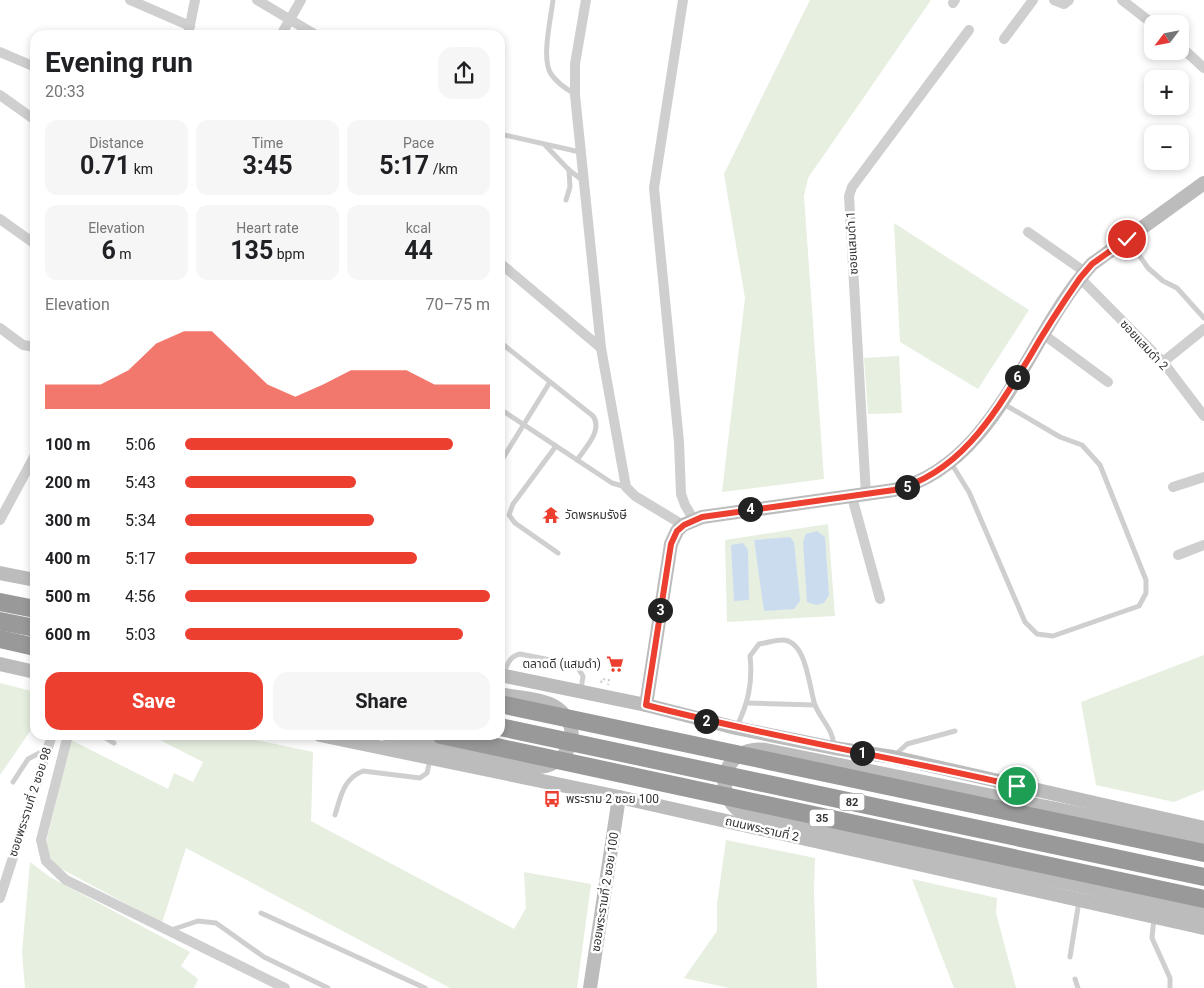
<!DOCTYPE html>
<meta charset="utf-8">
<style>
:root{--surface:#fff;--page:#f6f6f6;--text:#202124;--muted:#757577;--accent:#ed3f30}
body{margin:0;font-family:Roboto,"Noto Sans Thai",sans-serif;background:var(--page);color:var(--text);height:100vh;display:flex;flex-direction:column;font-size:19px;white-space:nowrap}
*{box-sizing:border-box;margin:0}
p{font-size:16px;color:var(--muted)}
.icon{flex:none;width:28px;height:28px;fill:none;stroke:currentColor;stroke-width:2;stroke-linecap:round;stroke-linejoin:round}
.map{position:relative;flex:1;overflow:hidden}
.sheet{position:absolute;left:30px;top:30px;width:475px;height:710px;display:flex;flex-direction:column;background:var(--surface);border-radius:15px;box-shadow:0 2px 8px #0003}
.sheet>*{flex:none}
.needle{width:32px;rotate:238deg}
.buttons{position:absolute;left:1144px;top:15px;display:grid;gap:10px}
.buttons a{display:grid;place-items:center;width:45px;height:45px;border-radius:10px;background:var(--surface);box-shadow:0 2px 8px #0003;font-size:25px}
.pin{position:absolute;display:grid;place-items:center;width:42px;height:42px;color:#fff;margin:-21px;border:2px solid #fff;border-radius:50%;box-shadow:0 1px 5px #0007}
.km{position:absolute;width:25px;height:25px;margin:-12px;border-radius:50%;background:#222;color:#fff;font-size:14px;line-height:25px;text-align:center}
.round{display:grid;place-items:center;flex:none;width:52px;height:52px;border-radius:15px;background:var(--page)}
.headline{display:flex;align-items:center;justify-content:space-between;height:85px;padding:0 15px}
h1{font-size:28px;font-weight:700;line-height:38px}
.stats{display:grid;grid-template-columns:repeat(3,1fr);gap:8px;height:85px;padding:5px 15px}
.stats div{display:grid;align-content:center;border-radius:12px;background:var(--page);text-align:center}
.stats b{font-size:25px;font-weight:700}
.stats small{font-size:14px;font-weight:400}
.stats p{font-size:14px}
.chart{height:140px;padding:10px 15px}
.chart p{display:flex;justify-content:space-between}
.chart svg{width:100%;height:90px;margin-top:5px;fill:var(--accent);opacity:.7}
.cta{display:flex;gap:10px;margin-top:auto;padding:10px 15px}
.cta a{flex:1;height:58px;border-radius:15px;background:var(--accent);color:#fff;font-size:20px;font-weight:700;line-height:58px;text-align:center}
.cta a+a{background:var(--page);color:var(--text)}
ul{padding:0 15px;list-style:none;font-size:16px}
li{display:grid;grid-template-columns:80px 60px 1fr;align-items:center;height:38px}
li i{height:12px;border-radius:6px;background:var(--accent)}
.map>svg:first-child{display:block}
</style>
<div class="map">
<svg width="1204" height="988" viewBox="0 0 1204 988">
<rect width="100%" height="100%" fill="#fff"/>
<!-- green -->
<g fill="#e6efe0" fill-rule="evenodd">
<polygon points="810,0 931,0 808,178 804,196 824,479 722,492 745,298 724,174"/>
<polygon points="894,223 1029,310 978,389 900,342"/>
<polygon points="899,356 902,413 868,414 864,358"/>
<path d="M828 524 835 616 727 622 725 540ZM772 539 765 611 754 540Z"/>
<polygon points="1204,655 1204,790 1174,802 1096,785 1081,702"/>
<polygon points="0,683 35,692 35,724 0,775"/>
<polygon points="150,735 232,735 313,752 311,821 514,929 526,908 524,872 591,884 577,988 450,988 186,848 162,923 56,866 49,855 46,843 71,740 168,789 174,773 193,782 203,762"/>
<polygon points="726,840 815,858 814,891 817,988 729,988 684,978 717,931 717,904"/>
<polygon points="30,862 50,877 190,952 181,966 198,979 194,988 25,988 22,952"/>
<polygon points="912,879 997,898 996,913 1016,988 954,988"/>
</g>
<!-- water -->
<g fill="#ccdcef">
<polygon points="817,531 825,537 829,595 824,603 816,605 807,602 803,542 806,534"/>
<polygon points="790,537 794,542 800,601 794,609 764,611 754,540"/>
<polygon points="743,543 748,550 749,600 734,601 731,545"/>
</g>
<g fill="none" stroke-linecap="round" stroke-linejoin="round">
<!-- path -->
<polyline stroke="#cfcfcf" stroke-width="2" stroke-dasharray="2.5 2.5" stroke-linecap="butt" points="601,683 602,679 609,680 608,685"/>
<!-- lane -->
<g stroke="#cfcfcf" stroke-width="5">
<path d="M553 0C551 18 541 59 551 74 557 83 566 89 575 94"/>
<polyline points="500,134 580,152"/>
<polyline points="545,145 569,170 582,180"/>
<polyline points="566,200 570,187 569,170"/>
<polyline points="1128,239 1148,268 1163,281 1177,288 1204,318"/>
<path d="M500 342 593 416C603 430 586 447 577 460"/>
<polyline points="500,409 612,483 626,487"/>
<polyline points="556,446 513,504 509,515 515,523 558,553"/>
<polyline points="500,463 550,382"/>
<polyline points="951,463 969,492 1025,622 1037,634 1053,636 1139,606 1146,593 1146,580 1100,465 1082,445 1060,437 1002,403"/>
<path d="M503 675C507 666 509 656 520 654L576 665 583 676 581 690"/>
<polyline points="748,703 815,705"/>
<path d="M736 728C748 704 753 683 750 656L759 644C767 643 775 640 782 640 807 640 809 688 815 705 821 720 833 729 834 746"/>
<polyline points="101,735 114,743"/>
<polyline points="895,755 907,744 955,731"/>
<polyline points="13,782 28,759 47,749"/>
<path d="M335 815C341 796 343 779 363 771L420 778 427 773 430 760"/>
<polyline points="261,913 425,988"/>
<polyline points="1154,918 1152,938 1170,978 1170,988"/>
<polyline points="171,930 198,921 216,923 264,957 328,988"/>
<polyline points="1070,957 1079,901"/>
<polyline points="1075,979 1078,988"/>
</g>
<!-- street -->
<g stroke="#cfcfcf" stroke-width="10">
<polyline points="130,0 190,26"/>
<polyline points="257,0 316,35"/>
<polyline points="586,0 575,64 575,95 601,348 626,487 635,496 683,525"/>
<polyline points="683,0 654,188 679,442 681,494 685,505 694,520"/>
<polyline points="1054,0 1064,4 1069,0"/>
<polyline points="1122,0 1153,24"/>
<polyline points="953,3 955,0"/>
<polyline points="188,35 195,0"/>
<polyline points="281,35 301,0"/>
<polyline points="1004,39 1033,0"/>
<polyline points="1180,46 1204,68"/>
<polyline points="0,52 35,67"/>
<polyline points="0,95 35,120"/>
<polyline points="0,219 35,244"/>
<polyline points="1028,232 1085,272"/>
<polyline points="500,263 601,348"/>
<polyline points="1080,278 1163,362 1204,416"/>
<polyline points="0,328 23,345 35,347"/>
<polyline points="1043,334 1108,382"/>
<polyline points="1163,362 1204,329"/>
<polyline points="1173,487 1204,477"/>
<polyline points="866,495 849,196 852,187 969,30"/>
<polyline points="852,497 880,599"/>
<polyline points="0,520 35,455"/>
<polyline points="1178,555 1204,545"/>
<polyline points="68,735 41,840 46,861 66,880 285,988"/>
<polyline points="0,898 52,735"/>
</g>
<!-- secondary -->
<g stroke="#bcbcbc" stroke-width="14">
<polyline points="0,573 35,580"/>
<polyline points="0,664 35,672"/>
<polyline points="500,675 646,705 736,728 834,748 893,757 1204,828"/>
<path d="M646 705 671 544 677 531 683 525 702 517 894 490C998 464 1027 335 1092 264L1204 183"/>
<polyline points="320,735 619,797 1204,928"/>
<path d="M387 735 532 767C567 770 587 730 557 708 542 698 517 698 500 694"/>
<path d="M1204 839 766 750C722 744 708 798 749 817L1071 884 1204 915"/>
<polyline points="590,988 619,797"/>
</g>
<!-- highway -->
<g stroke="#999" stroke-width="18">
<polyline points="0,602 35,609"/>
<polyline points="0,621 35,628"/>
<polyline points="0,639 35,647"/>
<polyline points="500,704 1204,853"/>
<polyline points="500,727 1204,877"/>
<polyline points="441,735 1204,899"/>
</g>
</g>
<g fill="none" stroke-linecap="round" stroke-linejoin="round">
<!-- route casing -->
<g stroke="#fff" stroke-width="10">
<path id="route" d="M1017 786C893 757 769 737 646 705L671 544 677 531 684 525 702 517 894 490C961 473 995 413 1029 358 1045 330 1062 304 1080 278L1092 264 1127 239"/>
</g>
<!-- route -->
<use href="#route" stroke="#ed3f30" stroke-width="6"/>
</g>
<!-- icons -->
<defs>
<g id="temple-bare" transform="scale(1.35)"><path d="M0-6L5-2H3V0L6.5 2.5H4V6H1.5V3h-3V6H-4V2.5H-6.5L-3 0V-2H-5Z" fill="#ed3f30" stroke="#fff" stroke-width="2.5" paint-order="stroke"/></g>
<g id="supermarket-bare" transform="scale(1.35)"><path d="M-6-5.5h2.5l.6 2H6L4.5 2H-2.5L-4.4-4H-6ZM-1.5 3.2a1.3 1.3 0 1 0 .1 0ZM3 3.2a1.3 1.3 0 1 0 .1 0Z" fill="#ed3f30" stroke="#fff" stroke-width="2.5" paint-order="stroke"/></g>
<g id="bus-bare" transform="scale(1.35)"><path d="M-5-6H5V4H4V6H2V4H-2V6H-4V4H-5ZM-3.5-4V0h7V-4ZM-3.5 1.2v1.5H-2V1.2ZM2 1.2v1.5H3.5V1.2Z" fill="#ed3f30" stroke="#fff" stroke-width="2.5" paint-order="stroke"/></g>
</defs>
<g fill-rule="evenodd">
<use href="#temple-bare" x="551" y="515"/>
<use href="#supermarket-bare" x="615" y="664"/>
<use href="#bus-bare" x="552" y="799"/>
</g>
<g text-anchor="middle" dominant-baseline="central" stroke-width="5" stroke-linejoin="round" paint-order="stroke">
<!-- shield labels -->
<g fill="#fff" stroke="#707070" stroke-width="1">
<rect x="839.5" y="793.5" width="25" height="17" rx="4"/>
<rect x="809.5" y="809.5" width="25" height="17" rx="4"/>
</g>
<g font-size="11" font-weight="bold" fill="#323232">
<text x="852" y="802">82</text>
<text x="822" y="818">35</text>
</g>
<!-- street labels -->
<g font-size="12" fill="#323232" stroke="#fff">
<text transform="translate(852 243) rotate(-93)">ซอยแสมดำ 1</text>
<text transform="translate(1144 345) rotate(47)">ซอยแสมดำ 2</text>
<text transform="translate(30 802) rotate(-72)">ซอยพระรามที่ 2 ซอย 98</text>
<text transform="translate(762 829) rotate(13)">ถนนพระรามที่ 2</text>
<text transform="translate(605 892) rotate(-81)">ซอยพระรามที่ 2 ซอย 100</text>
</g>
<!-- poi labels -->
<g font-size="12" fill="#323232" stroke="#fff" text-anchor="start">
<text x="565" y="515">วัดพรหมรังษี</text>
<text x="601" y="664" text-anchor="end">ตลาดดี (แสมดำ)</text>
<text x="566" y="799">พระราม 2 ซอย 100</text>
</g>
</g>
</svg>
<div class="buttons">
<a><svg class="needle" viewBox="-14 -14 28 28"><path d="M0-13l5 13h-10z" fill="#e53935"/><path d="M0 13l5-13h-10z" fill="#757577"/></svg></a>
<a>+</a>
<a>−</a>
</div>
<div class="pin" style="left:1017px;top:786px;background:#1e9e55"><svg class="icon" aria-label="arrive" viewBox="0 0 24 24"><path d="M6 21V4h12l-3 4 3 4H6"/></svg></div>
<div class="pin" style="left:1127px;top:239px;background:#d93025"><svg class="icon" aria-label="check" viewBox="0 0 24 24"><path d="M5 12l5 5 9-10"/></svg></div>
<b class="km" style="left:862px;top:753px">1</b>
<b class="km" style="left:706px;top:721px">2</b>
<b class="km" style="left:660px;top:610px">3</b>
<b class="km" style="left:750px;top:509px">4</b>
<b class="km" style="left:907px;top:487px">5</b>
<b class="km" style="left:1017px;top:377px">6</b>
<section class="sheet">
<div class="headline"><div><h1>Evening run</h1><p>20:33</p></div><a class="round"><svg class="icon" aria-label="share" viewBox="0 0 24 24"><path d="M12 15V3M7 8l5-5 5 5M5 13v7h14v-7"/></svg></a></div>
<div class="stats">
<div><p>Distance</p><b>0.71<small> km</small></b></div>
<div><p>Time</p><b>3:45</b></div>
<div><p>Pace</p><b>5:17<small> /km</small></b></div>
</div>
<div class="stats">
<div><p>Elevation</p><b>6<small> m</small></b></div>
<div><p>Heart rate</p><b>135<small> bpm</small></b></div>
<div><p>kcal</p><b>44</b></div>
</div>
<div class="chart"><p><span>Elevation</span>70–75 m</p>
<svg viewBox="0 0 160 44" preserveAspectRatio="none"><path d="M0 44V32L10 32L20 32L30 25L40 12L50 6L60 6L70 19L80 32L90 38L100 32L110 25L120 25L130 25L140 32L150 32L160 32V44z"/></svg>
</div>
<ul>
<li><b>100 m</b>5:06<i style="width:88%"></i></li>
<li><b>200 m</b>5:43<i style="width:56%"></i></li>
<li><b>300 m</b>5:34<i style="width:62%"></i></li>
<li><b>400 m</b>5:17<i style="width:76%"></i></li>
<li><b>500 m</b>4:56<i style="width:100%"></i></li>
<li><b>600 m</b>5:03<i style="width:91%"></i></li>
</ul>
<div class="cta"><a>Save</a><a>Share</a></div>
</section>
</div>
